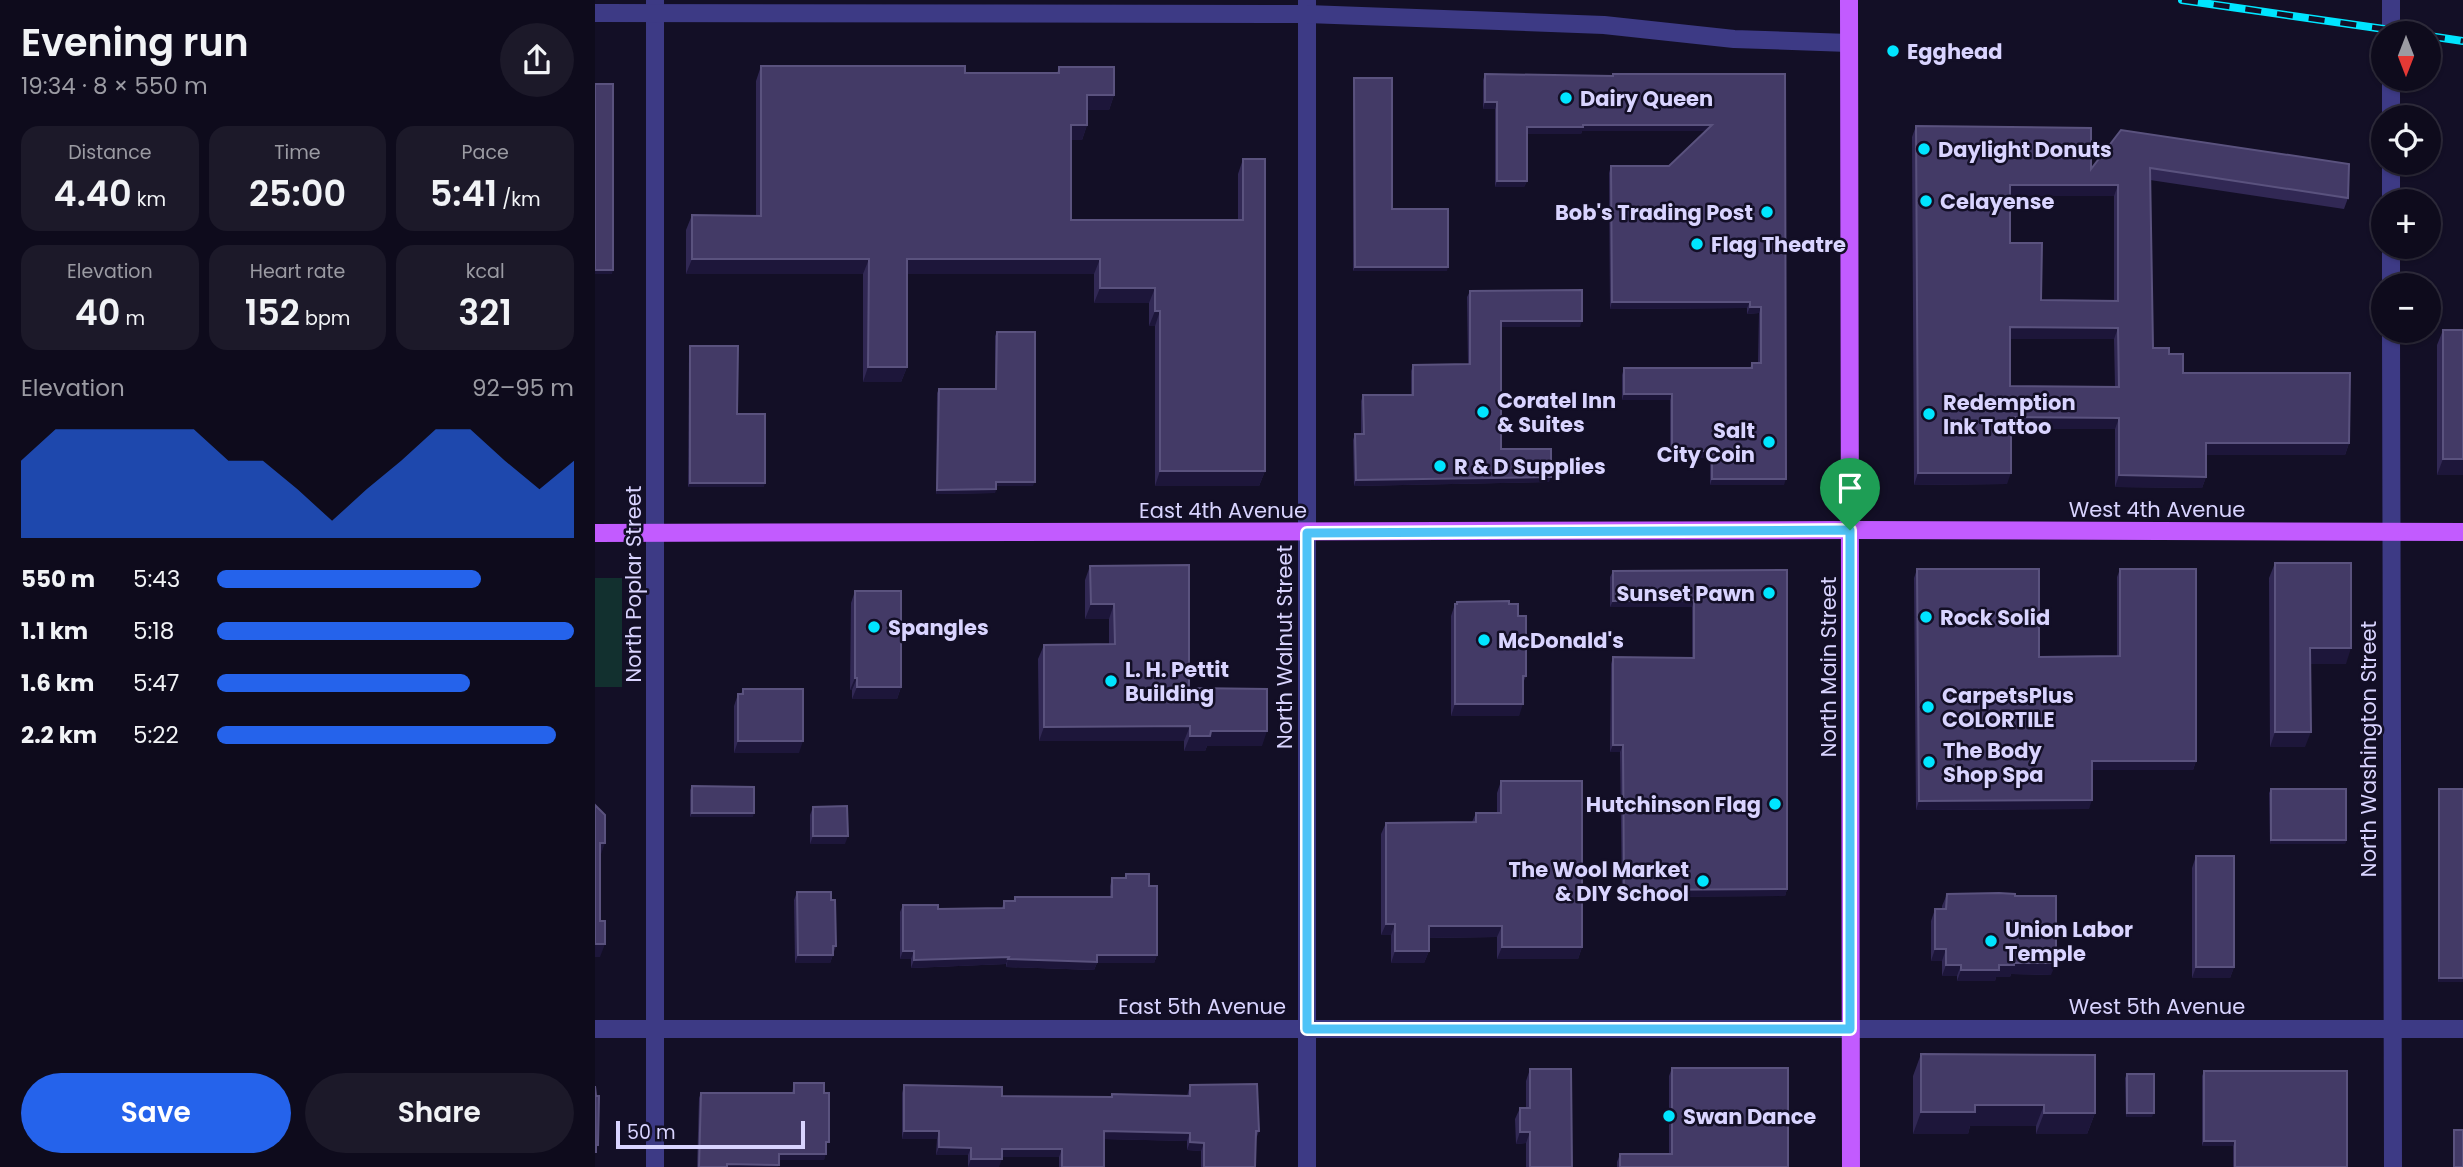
<!DOCTYPE html>
<meta charset="utf-8">
<style>
:root{--surface:#0e0b1c;--page:#1c1929;--text:#f1f3f6;--muted:#9b9ba3;--line:#2e2b3b;--accent:#2563eb}
body{margin:0;font-family:Poppins,sans-serif;background:var(--page);color:var(--text);height:100vh;display:flex;flex-direction:column;font-size:26px;white-space:nowrap}
*{box-sizing:border-box;margin:0}
p{font-size:23px;color:var(--muted)}
.icon{flex:none;width:38px;height:38px;fill:none;stroke:currentColor;stroke-width:2;stroke-linecap:round;stroke-linejoin:round}
.map{position:relative;flex:1;overflow:hidden}
.sheet{display:flex;flex-direction:column;background:var(--surface);width:595px}
.sheet>*{flex:none}
.needle{width:46px;rotate:180deg}
.buttons{position:absolute;left:1776px;top:21px;display:grid;gap:14px}
.buttons a{display:grid;place-items:center;width:70px;height:70px;border-radius:50%;background:var(--surface);box-shadow:0 2px 5px #0004,0 0 0 2px var(--line);font-size:35px}
.scale{position:absolute;left:21px;bottom:18px;width:189px;box-sizing:border-box;padding-left:7px;border:4px solid #d9d4ff;border-top:0;font-size:19px;line-height:24px;white-space:nowrap;color:#d9d4ff;-webkit-text-stroke:5px #130f26;paint-order:stroke}
.pin{position:absolute;display:grid;place-items:center;width:60px;height:60px;color:#fff;margin:-72px -30px;border-radius:50% 50% 50% 0;rotate:-45deg;box-shadow:0 0 7px #0007}
.pin .icon{rotate:45deg}
.round{display:grid;place-items:center;flex:none;width:74px;height:74px;border-radius:37px;background:var(--page)}
.summary{display:flex;align-items:center;justify-content:space-between;height:119px;padding:0 21px}
h1{font-size:38px;font-weight:600;line-height:52px}
.figures{display:grid;grid-template-columns:repeat(3,1fr);gap:10px;height:119px;padding:7px 21px}
.figures div{display:grid;align-content:center;border-radius:18px;background:var(--page);text-align:center}
.figures b{font-size:35px;font-weight:600}
.figures small{font-size:19px;font-weight:400}
.figures p{font-size:19px}
.chart{height:196px;padding:14px 21px}
.chart p{display:flex;justify-content:space-between}
.chart svg{width:100%;height:126px;margin-top:7px;fill:var(--accent);opacity:.7}
.button{display:flex;gap:14px;margin-top:auto;padding:14px 21px}
.button a{flex:1;height:80px;border-radius:42px;background:var(--accent);color:#fff;font-size:28px;font-weight:600;line-height:80px;text-align:center}
.button a+a{background:var(--page);color:var(--text)}
ul{padding:0 21px;list-style:none;font-size:23px}
li{display:grid;grid-template-columns:112px 84px 1fr;align-items:center;height:52px}
li i{height:18px;border-radius:9px;background:var(--accent)}
main{display:flex;flex:1;min-height:0}
.map>svg:first-child{display:block}
</style>
<main>
<section class="sheet">
<div class="summary"><div><h1>Evening run</h1><p>19:34 · 8 × 550 m</p></div><a class="round"><svg class="icon" aria-label="share" viewBox="0 0 24 24"><path d="M12 15V3M7 8l5-5 5 5M5 13v7h14v-7"/></svg></a></div>
<div class="figures">
<div><p>Distance</p><b>4.40<small> km</small></b></div>
<div><p>Time</p><b>25:00</b></div>
<div><p>Pace</p><b>5:41<small> /km</small></b></div>
</div>
<div class="figures">
<div><p>Elevation</p><b>40<small> m</small></b></div>
<div><p>Heart rate</p><b>152<small> bpm</small></b></div>
<div><p>kcal</p><b>321</b></div>
</div>
<div class="chart"><p><span>Elevation</span>92–95 m</p>
<svg viewBox="0 0 160 44" preserveAspectRatio="none"><path d="M0 44V17L10 6L20 6L30 6L40 6L50 6L60 17L70 17L80 27L90 38L100 27L110 17L120 6L130 6L140 17L150 27L160 17V44z"/></svg>
</div>
<ul>
<li><b>550 m</b>5:43<i style="width:74%"></i></li>
<li><b>1.1 km</b>5:18<i style="width:100%"></i></li>
<li><b>1.6 km</b>5:47<i style="width:71%"></i></li>
<li><b>2.2 km</b>5:22<i style="width:95%"></i></li>
</ul>
<div class="button"><a>Save</a><a>Share</a></div>
</section>
<div class="map">
<svg width="1868" height="1167" viewBox="0 0 1868 1167">
<rect width="100%" height="100%" fill="#130f26"/>
<!-- green -->
<rect fill="#12302f" x="0" y="578" width="27" height="109"/>
<g fill="none" stroke-linecap="round" stroke-linejoin="round">
<!-- minor -->
<g stroke="#3d3a85" stroke-width="18">
<polyline points="60,0 60,1167"/>
<polyline points="712,0 712,1167"/>
<polyline points="1796,0 1796,33"/>
<polyline points="0,13 712,14 1009,25 1139,39 1254,43"/>
<polyline points="1796,117 1796,79"/>
<polyline points="1796,163 1796,201"/>
<polyline points="1796,247 1796,285"/>
<polyline points="1796,331 1798,1167"/>
<polyline points="0,1029 1868,1029"/>
</g>
<!-- major -->
<g stroke="#c25bff" stroke-width="18">
<polyline points="1254,0 1256,1167"/>
<polyline points="0,533 1255,530 1868,532"/>
</g>
<!-- rail casing -->
<g stroke="#00e5ff" stroke-width="8">
<g id="rail">
<polyline points="1587,0 1817,33"/>
<polyline points="1834,36 1868,41"/>
</g>
</g>
<!-- rail -->
<use href="#rail" stroke="#130f26" stroke-width="5" stroke-dasharray="16" stroke-linecap="butt"/>
</g>
<!-- wall -->
<g fill="#312854" fill-rule="evenodd">
<polygon points="166,66 370,73 462,73 464,67 519,95 514,110 492,110 492,125 487,140 476,140 476,220 643,220 643,174 648,159 670,471 664,486 560,486 560,326 554,326 554,303 499,303 499,274 312,274 312,367 306,382 268,382 268,274 91,274 91,230 97,215 161,216 161,81"/>
<polygon points="890,74 1017,76 1018,74 1190,74 1189,485 1115,485 1115,458 1075,458 1075,400 1027,400 1027,375 1029,368 1155,368 1157,363 1163,363 1164,313 1152,314 1152,308 1015,309 1014,173 1016,166 1074,166 1110,131 987,131 986,134 932,134 932,181 929,187 900,187 900,109 888,109 888,80"/>
<polygon points="759,78 797,209 852,271 758,271 758,82"/>
<path d="M1321 126 1496 169 1526 130 1753 198 1749 209 1555 180 1558 348 1574 354 1588 373 1754 443 1750 455H1611V477L1607 488 1520 487V429H1416L1412 484 1319 485 1317 137ZM1415 196H1519V301L1446 300 1415 243ZM1415 339H1519L1520 387 1415 386Z"/>
<polygon points="875,291 985,327 906,327 906,449 954,482 759,486 758,440 760,434 766,434 766,401 768,395 816,395 816,371 818,365 873,364 872,297"/>
<polygon points="1848,330 1868,475 1842,475 1842,345"/>
<polygon points="402,332 438,486 401,486 400,493 341,494 342,393 344,389 400,389 400,336"/>
<polygon points="95,346 142,414 169,487 93,487 94,350"/>
<polygon points="1680,563 1751,664 1715,664 1710,747 1675,747 1674,578"/>
<polygon points="495,566 594,688 667,746 612,746 610,751 589,751 589,741 444,741 443,659 449,645 514,644 514,619 490,619 490,580"/>
<polygon points="1322,569 1444,657 1522,656 1522,577 1525,569 1601,761 1598,770 1497,770 1494,809 1321,810 1319,578"/>
<polygon points="1192,570 1192,889 1190,896 1027,897 1025,752 1015,752 1016,664 1018,657 1097,658 1097,607 1015,607 1015,577 1018,571"/>
<polygon points="260,591 306,687 302,699 257,699 257,690 255,690 256,603"/>
<polygon points="862,602 914,604 923,616 931,676 928,683 924,716 856,716 856,616 860,604 861,604"/>
<polygon points="148,689 204,753 139,753 139,706 143,694 146,694"/>
<polygon points="906,781 987,947 983,959 902,959 902,937 834,938 834,951 829,963 796,963 796,935 786,935 786,834 791,823 877,822 881,813 902,813 902,793"/>
<polygon points="97,786 158,817 95,817 95,790"/>
<polygon points="1676,789 1751,840 1750,844 1675,844 1674,793"/>
<polygon points="1844,789 1868,982 1843,982 1843,793"/>
<polygon points="218,807 250,844 215,844 215,815"/>
<polygon points="1601,856 1639,967 1635,978 1597,978 1597,868"/>
<polygon points="531,874 554,886 562,955 559,963 502,963 499,970 411,967 411,964 316,968 316,959 305,959 305,912 308,905 343,909 407,908 409,901 419,901 420,897 515,897 515,886 517,878 530,878"/>
<polygon points="202,892 236,900 241,946 235,963 200,963 199,900"/>
<polygon points="1352,894 1420,896 1456,975 1416,974 1415,977 1401,977 1400,981 1362,981 1362,976 1347,976 1347,961 1336,961 1336,921 1340,909 1347,909 1347,906"/>
<polygon points="1326,1054 1500,1113 1492,1134 1441,1134 1441,1126 1375,1126 1373,1134 1318,1134 1318,1076"/>
<polygon points="1077,1068 1193,1167 1022,1167 1022,1162 1025,1154 1074,1154 1074,1076"/>
<polygon points="935,1069 977,1167 931,1167 931,1143 921,1144 920,1119 925,1108 931,1108 931,1081"/>
<polygon points="1609,1071 1752,1167 1638,1167 1638,1146 1607,1146 1607,1076"/>
<polygon points="1532,1074 1557,1117 1531,1117 1530,1078"/>
<polygon points="199,1083 232,1147 231,1147 229,1160 184,1160 183,1167 102,1167 104,1098 106,1093 197,1093"/>
<polygon points="309,1085 407,1096 516,1097 517,1094 592,1096 595,1085 664,1131 661,1139 660,1167 606,1167 606,1151 592,1150 592,1141 509,1139 509,1167 464,1167 464,1157 407,1157 373,1167 373,1155 341,1155 342,1139 307,1139 307,1093"/>
<polygon points="1859,1130 1868,1167 1858,1167 1858,1134"/>
</g>
<!-- shaded-wall -->
<g fill="#1d163a">
<polygon points="492,95 519,95 514,110 487,110"/>
<polygon points="890,102 902,102 900,109 888,109"/>
<polygon points="476,125 492,125 487,140 471,140"/>
<polygon points="988,125 1117,125 1114,131 987,131 986,134 929,134 932,127"/>
<polygon points="902,181 932,181 929,187 900,187"/>
<polygon points="1415,185 1523,185 1519,196 1411,196"/>
<polygon points="97,259 274,259 268,274 91,274"/>
<polygon points="312,259 505,259 499,274 307,274"/>
<polygon points="760,267 853,267 852,271 758,271"/>
<polygon points="0,270 18,270 17,274 0,274"/>
<polygon points="505,288 560,288 554,303 499,303"/>
<polygon points="1017,302 1155,302 1152,308 1015,309"/>
<polygon points="1155,307 1166,307 1164,313 1152,314"/>
<polygon points="560,311 565,311 560,326 554,326"/>
<polygon points="906,321 987,321 985,327 903,327"/>
<polygon points="1415,327 1523,328 1519,339 1411,339"/>
<polygon points="273,367 312,367 306,382 268,382"/>
<polygon points="1029,394 1077,394 1075,400 1027,400"/>
<polygon points="1416,417 1524,418 1520,429 1412,429"/>
<polygon points="1611,443 1754,443 1750,455 1607,455"/>
<polygon points="1077,451 1117,451 1115,458 1075,458"/>
<polygon points="1848,459 1868,459 1868,475 1842,475"/>
<polygon points="565,471 670,471 664,486 560,486"/>
<polygon points="1323,473 1416,473 1412,484 1319,485"/>
<polygon points="1524,475 1611,477 1607,488 1520,487"/>
<polygon points="956,477 954,482 759,486 761,480"/>
<polygon points="1117,479 1191,479 1189,485 1115,485"/>
<polygon points="401,482 440,482 438,486 400,486"/>
<polygon points="95,483 170,483 169,487 93,487"/>
<polygon points="401,489 400,493 341,494 342,490"/>
<polygon points="1099,600 1097,607 1015,607 1018,601"/>
<polygon points="496,604 519,604 514,619 490,619"/>
<polygon points="1715,648 1756,648 1751,664 1710,664"/>
<polygon points="260,678 262,678 257,690 255,690"/>
<polygon points="262,687 306,687 302,699 257,699"/>
<polygon points="860,704 928,704 924,716 856,716"/>
<polygon points="595,726 589,741 444,741 449,727"/>
<polygon points="616,731 672,731 667,746 612,746 610,751 589,751 595,736"/>
<polygon points="1680,732 1716,732 1710,747 1675,747"/>
<polygon points="143,741 208,741 204,753 139,753"/>
<polygon points="1018,745 1028,745 1025,752 1015,752"/>
<polygon points="1497,761 1601,761 1598,770 1494,770"/>
<polygon points="1497,800 1494,809 1321,810 1324,801"/>
<polygon points="97,813 159,813 158,817 95,817"/>
<polygon points="218,836 253,836 250,844 215,844"/>
<polygon points="1676,840 1751,840 1750,844 1675,844"/>
<polygon points="5,843 10,843 5,857 0,857"/>
<polygon points="1192,889 1190,896 1027,897 1029,890"/>
<polygon points="791,924 800,924 796,935 786,935"/>
<polygon points="834,926 907,926 902,937 829,938"/>
<polygon points="0,944 10,944 5,957 0,957"/>
<polygon points="907,947 987,947 983,959 902,959"/>
<polygon points="1340,949 1351,949 1347,961 1336,961"/>
<polygon points="308,951 319,951 316,959 305,959"/>
<polygon points="800,951 834,951 829,963 796,963"/>
<polygon points="203,955 238,955 235,963 200,963"/>
<polygon points="502,955 562,955 559,963 502,963 499,970 411,967 413,959"/>
<polygon points="414,957 411,964 316,968 319,960"/>
<polygon points="1419,963 1461,963 1456,975 1416,974 1415,977 1401,977 1400,981 1362,981 1366,970"/>
<polygon points="1351,965 1366,965 1362,976 1347,976"/>
<polygon points="1601,967 1639,967 1635,978 1597,978"/>
<polygon points="1844,978 1868,978 1868,982 1843,982"/>
<polygon points="1380,1105 1449,1105 1441,1126 1375,1126 1373,1134 1318,1134 1326,1112"/>
<polygon points="1449,1113 1500,1113 1492,1134 1441,1134"/>
<polygon points="1532,1113 1559,1113 1557,1117 1531,1117"/>
<polygon points="309,1131 344,1131 342,1139 307,1139"/>
<polygon points="509,1131 595,1133 592,1141 506,1139"/>
<polygon points="925,1132 935,1132 931,1143 921,1144"/>
<polygon points="1609,1141 1640,1141 1638,1146 1607,1146"/>
<polygon points="595,1142 609,1143 606,1151 592,1150"/>
<polygon points="344,1147 376,1148 373,1155 341,1155"/>
<polygon points="407,1149 467,1149 464,1157 404,1157"/>
<polygon points="184,1154 231,1154 229,1160 182,1160"/>
<polygon points="376,1159 407,1159 404,1167 373,1167"/>
<polygon points="132,1164 184,1165 183,1167 131,1167"/>
</g>
<!-- building -->
<g fill="#433a66" stroke="#5a527e" stroke-width="2" fill-rule="evenodd">
<polygon points="166,66 370,66 370,73 464,73 464,67 519,67 519,95 492,95 492,125 476,125 476,220 648,220 648,159 670,159 670,471 565,471 565,311 560,311 560,288 505,288 505,259 312,259 312,367 273,367 274,259 97,259 97,215 166,216"/>
<polygon points="890,74 1018,76 1018,74 1190,74 1191,479 1117,479 1117,451 1077,451 1077,394 1029,394 1029,368 1157,368 1157,363 1166,363 1166,307 1155,307 1155,302 1017,302 1016,166 1074,166 1117,125 988,125 988,127 932,127 932,181 902,181 902,102 890,102"/>
<polygon points="759,78 797,78 797,209 853,209 853,267 760,267"/>
<rect x="0" y="84" width="18" height="186"/>
<path d="M1321 126 1496 128V169L1526 130 1754 164 1753 198 1555 168 1558 348H1574V354H1588V373H1755L1754 443H1611V477L1524 475V418L1416 417V473H1323ZM1415 185H1523V301L1446 300 1447 243H1415ZM1415 327 1523 328 1524 387 1415 386Z"/>
<polygon points="987,290 987,321 906,321 906,449 956,449 956,477 761,480 760,434 769,434 768,395 818,395 818,365 875,364 875,291"/>
<rect x="1848" y="330" width="20" height="129"/>
<polygon points="402,332 440,332 440,482 401,482 401,489 342,490 344,389 401,389"/>
<polygon points="95,346 143,346 142,414 170,414 170,483 95,483"/>
<polygon points="1680,563 1756,563 1756,648 1715,648 1716,732 1680,732"/>
<polygon points="594,565 594,688 672,689 672,731 616,731 615,736 595,736 595,726 449,727 449,645 520,644 519,604 496,604 495,566"/>
<polygon points="1322,569 1444,569 1444,657 1525,656 1525,569 1601,569 1601,761 1497,761 1497,800 1324,801"/>
<polygon points="1192,570 1192,889 1029,890 1028,745 1018,745 1018,657 1099,658 1099,600 1018,601 1018,571"/>
<polygon points="260,591 306,591 306,687 262,687 262,678 260,678"/>
<polygon points="914,601 914,604 923,604 923,616 931,616 931,676 928,676 928,704 860,704 860,604 862,604 862,602"/>
<polygon points="148,689 208,689 208,741 143,741 143,694 148,694"/>
<polygon points="906,781 987,781 987,947 907,947 907,926 834,926 834,951 800,951 800,924 791,924 791,823 881,822 881,813 906,813"/>
<polygon points="97,786 159,787 159,813 97,813"/>
<rect x="1676" y="789" width="75" height="51"/>
<rect x="1844" y="789" width="24" height="189"/>
<polygon points="0,805 10,815 10,843 5,843 5,921 10,921 10,944 0,944"/>
<polygon points="252,806 253,836 218,836 218,807"/>
<rect x="1601" y="856" width="38" height="111"/>
<polygon points="531,874 554,874 554,886 562,886 562,955 502,955 502,962 413,959 414,957 319,960 319,951 308,951 308,905 343,905 343,909 409,908 409,901 420,901 420,897 517,897 517,878 531,878"/>
<polygon points="202,892 236,892 236,900 240,900 241,946 238,946 238,955 203,955"/>
<polygon points="1404,893 1420,894 1420,896 1461,896 1461,963 1419,963 1419,965 1404,965 1404,970 1366,970 1366,965 1351,965 1351,949 1340,949 1340,909 1351,909 1352,894"/>
<polygon points="1326,1054 1500,1055 1500,1113 1449,1113 1449,1105 1380,1105 1380,1112 1326,1112"/>
<polygon points="1077,1068 1193,1068 1193,1167 1025,1167 1025,1154 1077,1154"/>
<polygon points="935,1069 976,1069 977,1167 935,1167 935,1132 925,1132 925,1108 935,1108"/>
<polygon points="1609,1071 1752,1071 1752,1167 1640,1167 1640,1141 1609,1141"/>
<rect x="1532" y="1074" width="27" height="39"/>
<polygon points="199,1083 229,1083 229,1093 234,1093 234,1142 231,1142 231,1154 184,1154 184,1165 132,1164 132,1167 104,1167 106,1093 199,1093"/>
<polygon points="662,1084 664,1131 661,1131 660,1167 609,1167 609,1143 595,1142 595,1133 509,1131 509,1167 467,1167 467,1149 407,1149 407,1159 376,1159 376,1148 344,1147 344,1131 309,1131 309,1085 407,1087 407,1096 517,1097 517,1094 595,1096 595,1085"/>
<polygon points="0,1086 1,1096 4,1096 3,1145 1,1145 1,1153"/>
<rect x="1859" y="1130" width="9" height="37"/>
</g>
<g fill="none" stroke-linecap="round" stroke-linejoin="round">
<!-- route casing -->
<g stroke="#fff" stroke-width="14">
<polygon id="route" points="1255,530 1255,1029 712,1029 712,533"/>
</g>
<!-- route -->
<use href="#route" stroke="#4fc3f7" stroke-width="9"/>
</g>
<!-- markers -->
<g fill="#00e5ff" stroke="#130f26" stroke-width="2.5">
<circle cx="1298" cy="51" r="7"/>
<circle cx="971" cy="98" r="7"/>
<circle cx="1329" cy="149" r="7"/>
<circle cx="1331" cy="201" r="7"/>
<circle cx="1172" cy="212" r="7"/>
<circle cx="1102" cy="244" r="7"/>
<circle cx="888" cy="412" r="7"/>
<circle cx="1334" cy="414" r="7"/>
<circle cx="1174" cy="442" r="7"/>
<circle cx="845" cy="466" r="7"/>
<circle cx="1174" cy="593" r="7"/>
<circle cx="1331" cy="617" r="7"/>
<circle cx="279" cy="627" r="7"/>
<circle cx="889" cy="640" r="7"/>
<circle cx="516" cy="681" r="7"/>
<circle cx="1333" cy="707" r="7"/>
<circle cx="1334" cy="762" r="7"/>
<circle cx="1180" cy="804" r="7"/>
<circle cx="1108" cy="881" r="7"/>
<circle cx="1396" cy="941" r="7"/>
<circle cx="1074" cy="1116" r="7"/>
</g>
<g text-anchor="middle" dominant-baseline="central" stroke-width="5" stroke-linejoin="round" paint-order="stroke">
<!-- poi labels -->
<g font-size="21" font-weight="bold" fill="#d9d4ff" stroke="#130f26" text-anchor="start">
<text x="1312" y="51">Egghead</text>
<text x="985" y="98">Dairy Queen</text>
<text x="1343" y="149">Daylight Donuts</text>
<text x="1345" y="201">Celayense</text>
<text x="1158" y="212" text-anchor="end">Bob's Trading Post</text>
<text x="1116" y="244">Flag Theatre</text>
<text x="902" y="400">Coratel Inn<tspan x="902" dy="24">&amp; Suites</tspan></text>
<text x="1348" y="402">Redemption<tspan x="1348" dy="24">Ink Tattoo</tspan></text>
<text x="1160" y="430" text-anchor="end">Salt<tspan x="1160" dy="24">City Coin</tspan></text>
<text x="859" y="466">R &amp; D Supplies</text>
<text x="1160" y="593" text-anchor="end">Sunset Pawn</text>
<text x="1345" y="617">Rock Solid</text>
<text x="293" y="627">Spangles</text>
<text x="903" y="640">McDonald's</text>
<text x="530" y="669">L. H. Pettit<tspan x="530" dy="24">Building</tspan></text>
<text x="1347" y="695">CarpetsPlus<tspan x="1347" dy="24">COLORTILE</tspan></text>
<text x="1348" y="750">The Body<tspan x="1348" dy="24">Shop Spa</tspan></text>
<text x="1166" y="804" text-anchor="end">Hutchinson Flag</text>
<text x="1094" y="869" text-anchor="end">The Wool Market<tspan x="1094" dy="24">&amp; DIY School</tspan></text>
<text x="1410" y="929">Union Labor<tspan x="1410" dy="24">Temple</tspan></text>
<text x="1088" y="1116">Swan Dance</text>
</g>
<!-- street labels -->
<g font-size="21" fill="#d9d4ff" stroke="#130f26">
<text x="1562" y="509">West 4th Avenue</text>
<text x="628" y="510">East 4th Avenue</text>
<text transform="translate(38 584) rotate(-90)">North Poplar Street</text>
<text transform="translate(689 647) rotate(-90)">North Walnut Street</text>
<text transform="translate(1233 667) rotate(-90)">North Main Street</text>
<text transform="translate(1773 749) rotate(-90)">North Washington Street</text>
<text x="607" y="1006">East 5th Avenue</text>
<text x="1562" y="1006">West 5th Avenue</text>
</g>
</g>
</svg>
<div class="buttons">
<a><svg class="needle" viewBox="-14 -14 28 28"><path d="M0-13l5 13h-10z" fill="#e53935"/><path d="M0 13l5-13h-10z" fill="#9b9ba3"/></svg></a>
<a><svg class="icon" aria-label="locate" viewBox="0 0 24 24"><circle cx="12" cy="12" r="6"/><path d="M12 2v4M12 18v4M2 12h4M18 12h4"/></svg></a>
<a>+</a>
<a>−</a>
</div>
<div class="scale">50 m</div>
<div class="pin" style="left:1255px;top:530px;background:#1e9e55"><svg class="icon" aria-label="arrive" viewBox="0 0 24 24"><path d="M6 21V4h12l-3 4 3 4H6"/></svg></div>
</div>
</main>
